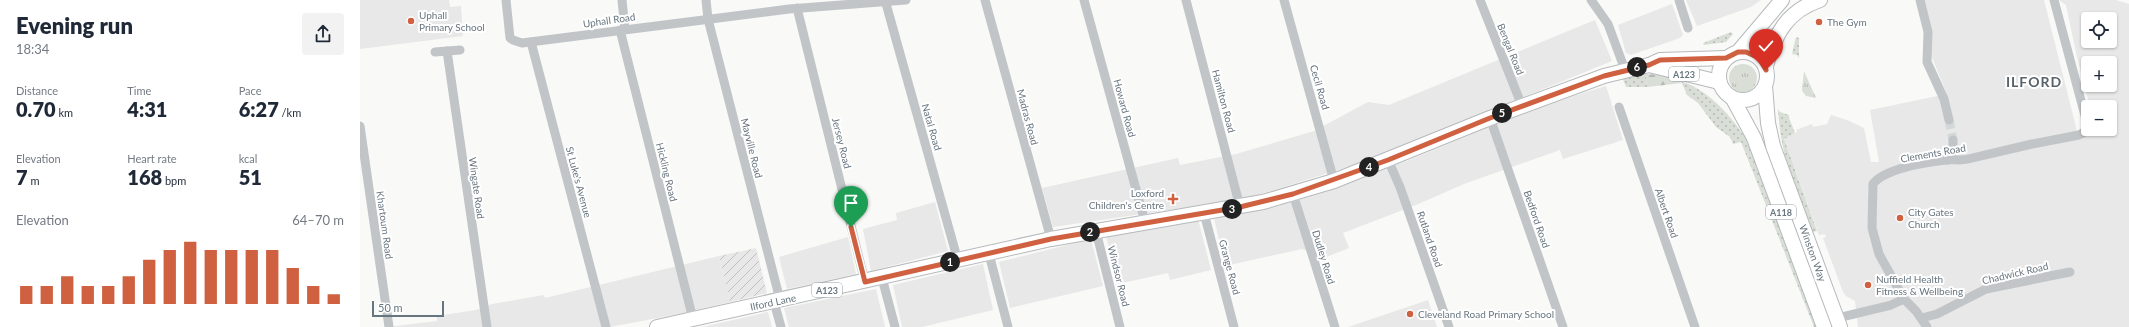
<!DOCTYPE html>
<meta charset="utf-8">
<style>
:root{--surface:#fff;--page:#f2f2f3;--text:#1f2937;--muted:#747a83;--accent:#cf6141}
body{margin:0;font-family:Lato,sans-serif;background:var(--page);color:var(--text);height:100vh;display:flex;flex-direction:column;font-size:15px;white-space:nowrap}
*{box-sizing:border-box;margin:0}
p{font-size:13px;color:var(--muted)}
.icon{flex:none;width:22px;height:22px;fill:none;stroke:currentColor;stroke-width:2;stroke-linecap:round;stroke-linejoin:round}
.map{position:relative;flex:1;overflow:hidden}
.panel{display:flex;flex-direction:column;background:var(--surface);width:360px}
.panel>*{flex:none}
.tools{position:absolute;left:1721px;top:12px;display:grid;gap:8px}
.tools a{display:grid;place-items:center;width:36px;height:36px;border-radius:4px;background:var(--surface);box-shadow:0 1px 3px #0004;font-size:20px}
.scale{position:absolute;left:12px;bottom:10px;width:72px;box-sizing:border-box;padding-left:4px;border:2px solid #67757f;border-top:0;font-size:11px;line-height:14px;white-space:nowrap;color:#67757f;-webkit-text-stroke:3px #fff;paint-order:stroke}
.pin{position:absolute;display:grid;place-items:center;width:34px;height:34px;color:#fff;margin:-41px -17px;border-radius:50% 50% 50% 0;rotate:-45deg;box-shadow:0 0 4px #0007}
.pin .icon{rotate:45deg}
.km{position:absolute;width:20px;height:20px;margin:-10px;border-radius:50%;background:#222;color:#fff;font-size:11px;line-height:20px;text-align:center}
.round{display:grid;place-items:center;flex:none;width:42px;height:42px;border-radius:4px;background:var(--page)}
.summary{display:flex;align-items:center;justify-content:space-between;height:68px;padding:0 16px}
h1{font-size:22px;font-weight:800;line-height:30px}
.figures{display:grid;grid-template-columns:repeat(3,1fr);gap:6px;height:68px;padding:4px 16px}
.figures div{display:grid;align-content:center}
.figures b{font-size:20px;font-weight:800}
.figures small{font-size:11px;font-weight:400}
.figures p{font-size:11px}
.chart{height:112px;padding:8px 16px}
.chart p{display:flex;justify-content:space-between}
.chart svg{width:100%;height:72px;margin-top:4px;stroke:var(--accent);stroke-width:6}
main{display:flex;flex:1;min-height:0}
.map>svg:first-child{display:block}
</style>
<main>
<section class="panel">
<div class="summary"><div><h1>Evening run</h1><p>18:34</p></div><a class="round"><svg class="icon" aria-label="share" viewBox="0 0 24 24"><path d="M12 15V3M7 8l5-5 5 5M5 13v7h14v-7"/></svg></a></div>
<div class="figures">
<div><p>Distance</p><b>0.70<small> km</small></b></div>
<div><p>Time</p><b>4:31</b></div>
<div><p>Pace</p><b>6:27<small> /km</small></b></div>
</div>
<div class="figures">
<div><p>Elevation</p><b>7<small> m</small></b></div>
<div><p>Heart rate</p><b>168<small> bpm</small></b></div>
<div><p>kcal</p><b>51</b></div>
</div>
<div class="chart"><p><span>Elevation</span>64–70 m</p>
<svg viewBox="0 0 160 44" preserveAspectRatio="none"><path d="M5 44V33M15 44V33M25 44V27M35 44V33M45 44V33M55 44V27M65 44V17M75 44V11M85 44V6M95 44V11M105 44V11M115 44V11M125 44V11M135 44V22M145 44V33M155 44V38"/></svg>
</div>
</section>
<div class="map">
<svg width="1769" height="327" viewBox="0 0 1769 327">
<defs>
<pattern id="industrial-furrows" width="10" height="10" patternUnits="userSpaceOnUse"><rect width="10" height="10" fill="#e7e8e7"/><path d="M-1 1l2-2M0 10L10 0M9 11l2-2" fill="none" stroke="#bfc1c0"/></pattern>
<pattern id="grass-dots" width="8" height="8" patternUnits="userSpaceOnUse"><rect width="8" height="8" fill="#d9ded7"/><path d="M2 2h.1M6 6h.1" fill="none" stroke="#b4b9b4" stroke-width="1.8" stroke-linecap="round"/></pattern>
<pattern id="forest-firs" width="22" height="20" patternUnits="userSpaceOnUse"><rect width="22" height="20" fill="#d9ded7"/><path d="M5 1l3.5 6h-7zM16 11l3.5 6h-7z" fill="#b4b9b4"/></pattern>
<pattern id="park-tufts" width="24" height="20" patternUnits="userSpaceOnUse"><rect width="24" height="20" fill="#d9ded7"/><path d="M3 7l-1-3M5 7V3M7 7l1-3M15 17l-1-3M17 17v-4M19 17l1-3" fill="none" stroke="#b4b9b4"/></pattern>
</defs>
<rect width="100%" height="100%" fill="#f9f9f7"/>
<!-- built -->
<g fill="#e7e8e7" fill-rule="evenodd">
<polygon points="0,0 89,0 90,7 101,6 103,36 0,49"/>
<polygon points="1326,0 1401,0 1391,7 1337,26"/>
<path d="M1564 0H1684L1719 139 1729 135 1733 129H1750V107H1730L1717 57 1706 5 1699 0H1756L1769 4V327H1498L1495 301 1486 296 1483 292 1463 238 1466 237 1465 234 1459 235 1424 139 1437 132 1436 130 1452 124 1453 127 1467 124 1471 115 1487 120 1504 128 1511 162H1519L1510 110 1587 94 1571 55ZM1728 19H1750V41H1728ZM1728 63H1750V85H1728Z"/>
<polygon points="1312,4 1323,35 1320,38 1271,55 1266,53 1258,25"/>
<polygon points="1235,20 1252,61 1081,131 988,167 885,199 693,227 682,188 818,158 820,165 876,154 954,131 1008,102 1029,105"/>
<polygon points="1246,86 1263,140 1203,159 1200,150 1104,184 1056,205 983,233 989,248 966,257 942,249 865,266 854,218 911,205 1047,161 1177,107"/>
<polygon points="575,202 588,251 511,271 503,229 537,220 536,213"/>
<polygon points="838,219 851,270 810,280 808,273 758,284 746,236"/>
<polygon points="488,237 496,274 427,289 419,257"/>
<polygon points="731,239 743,286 650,308 639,262"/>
<polygon points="359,256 370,302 324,313 250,327 27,327 77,321 77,316 116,310 132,304 184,295 185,298"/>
<polygon points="623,264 633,310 562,327 542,327 533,285"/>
<polygon points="516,289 525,327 429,327 424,308"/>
<polygon points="1068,300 1077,327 988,327"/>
<polygon points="408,312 412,327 342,327"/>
</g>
<!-- industrial -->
<polygon fill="url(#industrial-furrows)" points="396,248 407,293 370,302 359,256"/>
<!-- grass -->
<g fill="url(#grass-dots)">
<polygon points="1371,32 1373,34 1366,42 1344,45 1343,43"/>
<polygon points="1436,37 1439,38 1439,58 1437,55 1432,54"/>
<polygon points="1286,74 1287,87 1266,87 1262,77"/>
<path d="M1321 81C1353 92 1379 124 1394 153L1458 327H1454L1381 142 1373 144 1370 137 1356 127 1338 103 1327 95Z"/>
<path d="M1418 109 1420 112 1429 115V118L1435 133 1424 139 1457 231 1453 232C1434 197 1420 148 1418 109Z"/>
</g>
<!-- forest -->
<polygon fill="url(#forest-firs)" points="1286,74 1303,75 1321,81 1322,83 1287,87"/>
<!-- park -->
<g fill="url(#park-tufts)">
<circle cx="1383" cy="78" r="14"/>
<polygon points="1444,71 1456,98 1446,96 1442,91"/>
</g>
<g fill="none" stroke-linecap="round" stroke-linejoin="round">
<!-- minor-tunnel -->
<polyline stroke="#d4d8d9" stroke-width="9" stroke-dasharray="9 4.5" stroke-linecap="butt" points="1589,120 1593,140"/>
<!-- primary casing -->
<g stroke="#b5b9bc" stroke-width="16">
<g id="primary">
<circle cx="1383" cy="76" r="24"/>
<polyline points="1378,52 1422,0"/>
<polyline points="1289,65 1359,82"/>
<path d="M1406 66C1415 34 1427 11 1460 0"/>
<polyline points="1405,86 1408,123 1413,146 1480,327"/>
<polyline points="1373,99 1394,138 1464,327"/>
<polyline points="297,327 691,239 903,202 974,181 1130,118 1244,76 1289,65 1300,60 1366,58"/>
</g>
</g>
<!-- minor -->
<g stroke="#c1c5c8" stroke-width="9">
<polyline points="146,0 150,38 153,40 162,43 429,9 546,0"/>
<polyline points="262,0 265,29"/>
<polyline points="346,0 348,19 420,300"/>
<polyline points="525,0 598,261"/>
<polyline points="625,0 691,239"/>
<polyline points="724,0 785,222"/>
<polyline points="826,0 880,207"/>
<polyline points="924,0 974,181"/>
<polyline points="1120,0 1162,106"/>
<polyline points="1231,0 1248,24 1265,70"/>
<polyline points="1319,0 1328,28"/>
<polyline points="1560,0 1568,32 1567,62 1584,99 1589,120"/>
<polyline points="437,8 505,282"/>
<polyline points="260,30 333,319"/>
<polyline points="171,42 246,327"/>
<polyline points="87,51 127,327"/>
<polyline points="75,52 100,50"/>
<polyline points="1259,107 1335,327"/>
<polyline points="1130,118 1203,327"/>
<polyline points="0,126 29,327"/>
<polyline points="1028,160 1040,187 1089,327"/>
<polyline points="1588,160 1593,150 1593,140"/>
<polyline points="933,194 975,327"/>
<polyline points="844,213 874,327"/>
<polyline points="736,231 760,327"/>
<polyline points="629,254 648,327"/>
<polyline points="522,278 535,327"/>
<polyline points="414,302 421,327"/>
<polyline points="1477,318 1531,305 1544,299"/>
<polyline points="1562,318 1577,314 1626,289 1710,272"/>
<path d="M1567 327 1556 311 1544 299 1519 254 1512 228 1513 184C1525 168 1565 163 1586 160 1593 159 1600 161 1608 159L1672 144 1719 135 1726 131 1727 123 1694 0"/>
</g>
<!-- primary -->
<use href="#primary" stroke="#fff" stroke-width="14"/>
</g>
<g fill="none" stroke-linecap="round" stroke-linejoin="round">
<!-- route casing -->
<g stroke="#fff" stroke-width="8">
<polyline id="route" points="491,227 505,282 691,239 880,207 933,194 1028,160 1130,118 1244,76 1289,65 1300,60 1366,58 1378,52 1386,52 1399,58 1406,70"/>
</g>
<!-- route -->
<use href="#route" stroke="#cf6141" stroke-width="5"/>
</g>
<!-- markers -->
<g fill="#cf6141" stroke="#fff" stroke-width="1.5">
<circle cx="51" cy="21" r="4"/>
<circle cx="1459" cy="22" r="4"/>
<path d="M811 193h4v4h4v4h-4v4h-4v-4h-4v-4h4z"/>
<circle cx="1540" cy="218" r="4"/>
<circle cx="1508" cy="285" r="4"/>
<circle cx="1050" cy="314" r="4"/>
</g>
<g text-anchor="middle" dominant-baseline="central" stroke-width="4" stroke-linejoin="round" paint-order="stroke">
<!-- shield labels -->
<g fill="#fff" stroke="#959ea5" stroke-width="1">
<rect x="1309" y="67" width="30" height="14" rx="3"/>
<rect x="1406" y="205" width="30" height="14" rx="3"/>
<rect x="452" y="283" width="30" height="14" rx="3"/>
</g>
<g font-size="9" font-weight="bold" fill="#67757f">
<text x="1324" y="74">A123</text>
<text x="1421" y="212">A118</text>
<text x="467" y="290">A123</text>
</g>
<!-- poi labels -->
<g font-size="10" fill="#67757f" stroke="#fff" text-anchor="start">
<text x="59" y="15">Uphall<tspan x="59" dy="12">Primary School</tspan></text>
<text x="1467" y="22">The Gym</text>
<text x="804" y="193" text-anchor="end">Loxford<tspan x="804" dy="12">Children's Centre</tspan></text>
<text x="1548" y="212">City Gates<tspan x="1548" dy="12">Church</tspan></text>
<text x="1516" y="279">Nuffield Health<tspan x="1516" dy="12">Fitness &amp; Wellbeing</tspan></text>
<text x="1058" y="314">Cleveland Road Primary School</text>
</g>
<!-- street labels -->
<g font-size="10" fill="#67757f" stroke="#fff">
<text transform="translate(249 20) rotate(-8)">Uphall Road</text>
<text transform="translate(1151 49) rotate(68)">Bengal Road</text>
<text transform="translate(960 87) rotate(74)">Cecil Road</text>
<text transform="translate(864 101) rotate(75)">Hamilton Road</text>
<text transform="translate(765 108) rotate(75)">Howard Road</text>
<text transform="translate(668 117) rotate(75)">Madras Road</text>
<text transform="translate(572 127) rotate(74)">Natal Road</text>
<text transform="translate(482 143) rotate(76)">Jersey Road</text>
<text transform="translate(392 148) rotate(76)">Mayville Road</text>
<text transform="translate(1573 153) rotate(-10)">Clements Road</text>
<text transform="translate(307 172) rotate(76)">Hickling Road</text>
<text transform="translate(219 182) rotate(75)">St Luke's Avenue</text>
<text transform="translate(117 188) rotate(82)">Wingate Road</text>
<text transform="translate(1307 213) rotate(71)">Albert Road</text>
<text transform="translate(1177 219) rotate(71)">Bedford Road</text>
<text transform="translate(25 225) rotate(82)">Khartoum Road</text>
<text transform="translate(1070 239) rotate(71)">Rutland Road</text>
<text transform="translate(1453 253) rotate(70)">Winston Way</text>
<text transform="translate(964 257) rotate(73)">Dudley Road</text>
<text transform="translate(870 267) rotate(75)">Grange Road</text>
<text transform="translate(1655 273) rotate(-13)">Chadwick Road</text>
<text transform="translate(759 276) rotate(76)">Windsor Road</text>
<text transform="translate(413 302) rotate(-12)">Ilford Lane</text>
</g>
<!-- district labels -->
<g font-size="14" font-weight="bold" letter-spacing="1" fill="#59636b" stroke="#fff">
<text x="1674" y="81">ILFORD</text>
</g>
</g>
</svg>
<div class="tools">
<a><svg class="icon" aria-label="locate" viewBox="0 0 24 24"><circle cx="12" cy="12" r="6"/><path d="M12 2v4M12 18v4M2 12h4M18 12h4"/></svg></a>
<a>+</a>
<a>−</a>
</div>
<div class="scale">50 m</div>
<div class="pin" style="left:491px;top:227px;background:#1e9e55"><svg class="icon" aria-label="arrive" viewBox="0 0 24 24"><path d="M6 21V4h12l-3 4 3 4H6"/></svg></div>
<div class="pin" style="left:1406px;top:70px;background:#d93025"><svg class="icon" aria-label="check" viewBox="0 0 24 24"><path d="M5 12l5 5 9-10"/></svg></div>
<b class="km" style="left:590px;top:262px">1</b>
<b class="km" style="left:730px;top:232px">2</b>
<b class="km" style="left:872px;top:209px">3</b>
<b class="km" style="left:1009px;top:167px">4</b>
<b class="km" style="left:1142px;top:113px">5</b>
<b class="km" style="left:1277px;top:67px">6</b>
</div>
</main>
